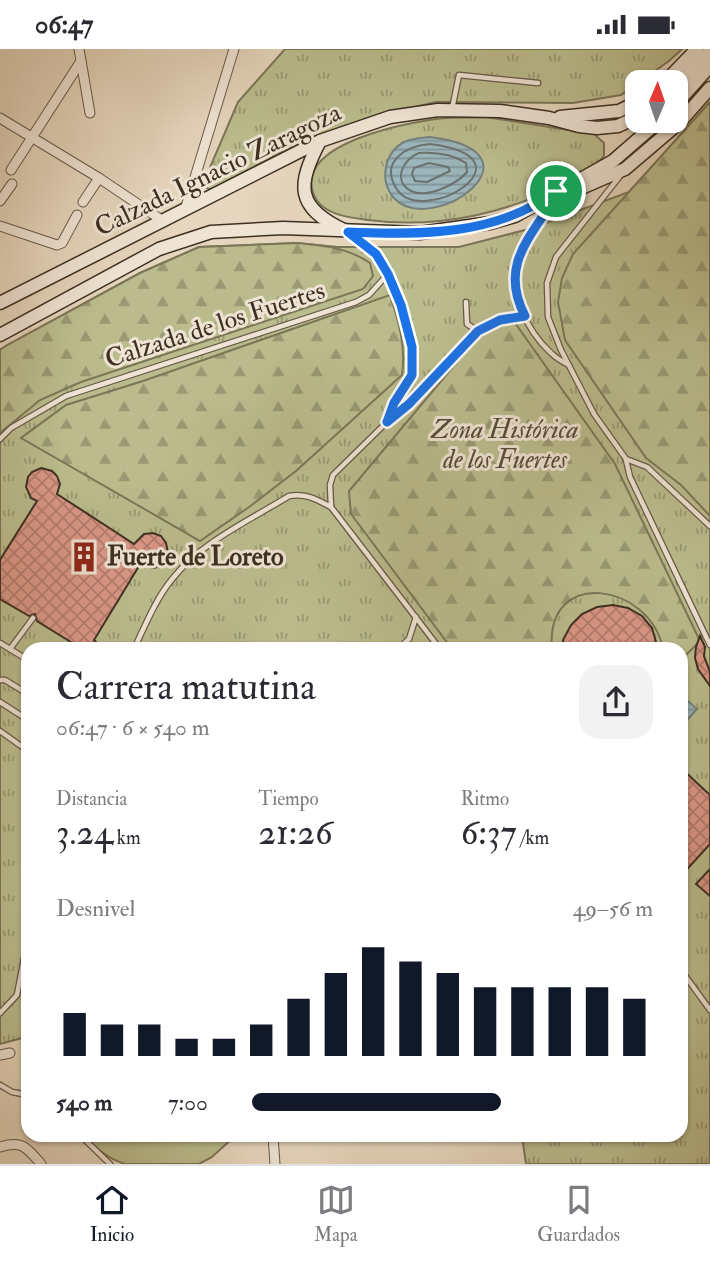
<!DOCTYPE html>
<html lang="es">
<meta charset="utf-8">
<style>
:root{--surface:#fff;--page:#f2f2f3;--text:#2b2b33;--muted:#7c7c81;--line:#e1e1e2;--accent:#111827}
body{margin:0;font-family:"IM FELL Double Pica",serif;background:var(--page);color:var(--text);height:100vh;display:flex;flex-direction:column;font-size:26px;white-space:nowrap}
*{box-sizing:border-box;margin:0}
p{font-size:23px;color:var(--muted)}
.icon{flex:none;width:38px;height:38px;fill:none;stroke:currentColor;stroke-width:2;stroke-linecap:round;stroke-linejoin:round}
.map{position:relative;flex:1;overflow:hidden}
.details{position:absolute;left:21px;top:593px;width:667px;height:500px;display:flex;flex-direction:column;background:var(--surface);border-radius:21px;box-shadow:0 2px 5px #0004}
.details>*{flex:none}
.needle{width:46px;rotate:2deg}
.controls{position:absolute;left:625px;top:21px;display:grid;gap:14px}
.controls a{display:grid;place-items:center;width:63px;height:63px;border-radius:14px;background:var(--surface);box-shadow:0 2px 5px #0004;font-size:35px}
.pin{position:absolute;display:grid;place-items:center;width:60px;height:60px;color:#fff;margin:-30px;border:4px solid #fff;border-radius:50%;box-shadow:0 2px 7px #0007}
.round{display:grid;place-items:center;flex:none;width:74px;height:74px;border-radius:21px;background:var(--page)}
.headline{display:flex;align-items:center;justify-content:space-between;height:119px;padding:0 35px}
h1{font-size:38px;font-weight:600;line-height:52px}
.stats{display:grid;grid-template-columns:repeat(3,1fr);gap:10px;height:119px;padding:7px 35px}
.stats div{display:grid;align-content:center}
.stats b{font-size:35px;font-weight:600}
.stats small{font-size:19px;font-weight:400}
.stats p{font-size:19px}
.chart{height:196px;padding:14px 35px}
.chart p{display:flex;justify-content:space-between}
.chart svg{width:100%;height:126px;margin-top:7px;stroke:var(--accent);stroke-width:6}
ul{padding:0 35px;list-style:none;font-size:23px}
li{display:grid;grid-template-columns:112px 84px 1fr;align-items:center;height:52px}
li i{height:18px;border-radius:9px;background:var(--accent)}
.status{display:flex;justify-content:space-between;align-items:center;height:49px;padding:0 35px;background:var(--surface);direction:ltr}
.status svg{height:19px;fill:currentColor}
.menu{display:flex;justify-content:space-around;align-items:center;height:98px;border-top:2px solid var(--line);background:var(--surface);font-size:19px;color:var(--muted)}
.menu a{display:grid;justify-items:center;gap:4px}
.menu .active{color:var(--accent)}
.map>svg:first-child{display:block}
</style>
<div class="status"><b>06:47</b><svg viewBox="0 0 49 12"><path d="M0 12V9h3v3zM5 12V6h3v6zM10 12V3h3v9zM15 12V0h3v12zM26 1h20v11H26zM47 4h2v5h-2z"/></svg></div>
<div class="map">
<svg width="710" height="1115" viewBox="0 0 710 1115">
<defs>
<pattern id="grass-tufts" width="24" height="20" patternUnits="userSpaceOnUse" patternTransform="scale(1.75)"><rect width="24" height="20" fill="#bbbc8d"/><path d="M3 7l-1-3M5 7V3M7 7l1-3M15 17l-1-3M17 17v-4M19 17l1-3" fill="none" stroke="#999973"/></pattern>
<pattern id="forest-firs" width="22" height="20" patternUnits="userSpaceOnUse" patternTransform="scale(1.75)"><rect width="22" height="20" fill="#bbbc8d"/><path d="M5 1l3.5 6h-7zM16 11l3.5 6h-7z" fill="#999973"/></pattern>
<pattern id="water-rules" width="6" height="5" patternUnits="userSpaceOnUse" patternTransform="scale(1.75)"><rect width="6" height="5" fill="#9bb6bc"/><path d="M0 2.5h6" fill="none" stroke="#809498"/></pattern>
<pattern id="building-cross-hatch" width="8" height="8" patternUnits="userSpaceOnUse" patternTransform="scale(1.75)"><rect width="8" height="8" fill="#db9787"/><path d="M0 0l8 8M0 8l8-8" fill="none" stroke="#b37c6e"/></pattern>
</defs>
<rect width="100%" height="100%" fill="#e6d6bd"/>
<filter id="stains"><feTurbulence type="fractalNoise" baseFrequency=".00286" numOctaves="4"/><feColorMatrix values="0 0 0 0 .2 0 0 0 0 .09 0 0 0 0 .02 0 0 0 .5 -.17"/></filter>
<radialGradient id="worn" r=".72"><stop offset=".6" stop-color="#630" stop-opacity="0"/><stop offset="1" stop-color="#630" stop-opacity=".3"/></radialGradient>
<!-- grass -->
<g fill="url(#grass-tufts)" stroke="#7c7658" stroke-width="2">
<polygon points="285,0 682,0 669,12 621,46 573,54 436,53 367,69 282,103 211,141 202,137 238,53"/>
<polygon points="710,53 710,1115 526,1115 522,1087 681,1087 681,600 28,600 28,991 26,988 0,995 0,301 140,224 199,198 297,194 338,198 459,198 529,180 629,143"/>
<path d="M486 68 594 85 604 94V107C596 117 584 122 573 128 513 165 437 180 368 171 353 169 334 167 322 157 314 150 310 139 312 128 319 90 415 71 448 69 461 68 473 69 486 68Z"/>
</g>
<!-- forest -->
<g fill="url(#forest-firs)" stroke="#7c7658" stroke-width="2">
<polygon points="710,53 710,467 681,436 646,409 565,291 558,253 562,229 573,205"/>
<path d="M297 194C324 197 347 198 370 214L373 227 363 240 81 333 40 351 0 384V301L7 296 140 224 199 198Z"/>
<path d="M390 246C399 273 406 298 402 326L296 422 249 458 200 492 21 389 66 356 143 332Z"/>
<path d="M508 264 615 415 700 592 681 611V600H663C650 534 545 517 552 600H452L351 465 349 442 488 276Z"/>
</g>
<!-- pitch -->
<path fill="#bbbc8d" stroke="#7c7658" stroke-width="2" d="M83 1087H235L212 1108 199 1115H125C108 1110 95 1099 83 1087Z"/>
<!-- water -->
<g fill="url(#water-rules)" stroke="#75807e" stroke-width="2">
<path d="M430 88C552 103 432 190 394 149 379 132 384 104 404 93 413 89 421 89 430 88Z"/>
<polygon points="681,646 697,660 681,678"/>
</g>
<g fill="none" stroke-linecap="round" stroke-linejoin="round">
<!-- shore -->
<g stroke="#6c726f" stroke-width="2">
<path d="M430 95C540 109 421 181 396 139 380 112 406 97 430 95Z"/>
<path d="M419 104C435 103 452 105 466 114L467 123C457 135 427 150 411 142 392 132 403 110 419 104Z"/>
<polygon points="429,114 448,118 450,122 427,133 415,132 412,125 414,119"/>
</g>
</g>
<!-- building -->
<g fill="url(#building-cross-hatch)" stroke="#3d2f22" stroke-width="2">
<polygon points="41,419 52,422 57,427 60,435 57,445 134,495 144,485 153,484 161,487 166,494 168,504 163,515 154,519 139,517 94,591 103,600 71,600 74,595 37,572 35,565 29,567 0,550 0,511 37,452 31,449 26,438 28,428 32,423"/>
<polygon points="613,556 628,559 642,567 652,579 658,600 563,600 563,591 571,576 582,565 597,558"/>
<polygon points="700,587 705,598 704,607 710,623 710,637 698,620 695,609 696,598"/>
<polygon points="681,719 710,746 710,795 681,827"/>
<polygon points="710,820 710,847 696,835"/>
</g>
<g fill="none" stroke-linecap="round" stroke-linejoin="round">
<!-- service casing -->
<g stroke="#675949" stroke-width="7">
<g id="service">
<polyline points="452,60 459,26 538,34"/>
<polyline points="620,127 556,208 547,234 548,268 561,301 594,365 626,410 647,418 710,477"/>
<path d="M553 153C541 170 527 188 518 207 504 238 528 283 551 304 556 309 563 313 569 316"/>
<polyline points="466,253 467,275 478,282"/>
<polyline points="388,372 409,355 478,282 500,271 525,267"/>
<polyline points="0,390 11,379 66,347 356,253 369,246 388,225 376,205 352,186"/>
<polyline points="626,411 630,428 710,596"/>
<polyline points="331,457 330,436 333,426 387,373 394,353 412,326 412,298 401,256 388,225"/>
<polyline points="0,594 28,611"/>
<polyline points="10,600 33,569"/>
<path d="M134 600C145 577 156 549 173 529 202 493 250 471 289 447 306 444 316 450 331 458L440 600"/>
<polyline points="398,600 409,590 416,568"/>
<polyline points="475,600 484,600"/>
<polyline points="0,631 5,631 28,645"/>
<polyline points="0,653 28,671"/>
<polyline points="0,682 28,702"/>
<polyline points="681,921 710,961"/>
<polyline points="0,964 17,946 28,889"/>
<polyline points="0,1036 12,1043 28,1046"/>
<polyline points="81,1087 110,1115"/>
</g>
</g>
<!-- minor casing -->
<g stroke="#675949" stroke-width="11">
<g id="minor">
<polyline points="79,0 90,64"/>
<polyline points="0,69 99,129 163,172"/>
<polyline points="11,121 81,12"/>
<polyline points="0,152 12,135"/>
<polyline points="83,153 99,129"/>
<polyline points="185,161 234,0"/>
<polyline points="0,177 57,196 62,194 77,166"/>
<polyline points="0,1006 10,1004"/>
<polyline points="273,1087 275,1115"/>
<path d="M0 1098C23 1091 27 1099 41 1115"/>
</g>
</g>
<!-- secondary casing -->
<g stroke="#3d2f22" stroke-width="15">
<g id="secondary">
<polyline points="665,33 697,0"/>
<polyline points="676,39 710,2"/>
<polyline points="676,55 710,17"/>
<polyline points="560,68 619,62 637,53"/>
<path d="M320 92C297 136 295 158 344 181"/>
<polyline points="554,151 625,120 679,74 710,39"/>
<polyline points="0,254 320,92 390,68 438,61 500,62 549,69 579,77 597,79 618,77 637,68"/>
<polyline points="0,286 159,200 211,183 283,179 420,184 490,174 515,167 613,112 659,72"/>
</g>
</g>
<!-- service -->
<use href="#service" stroke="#efe4d4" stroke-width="4.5"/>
<!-- minor -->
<use href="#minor" stroke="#efe4d4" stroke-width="9"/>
<!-- secondary -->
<use href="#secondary" stroke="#efe4d4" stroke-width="12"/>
</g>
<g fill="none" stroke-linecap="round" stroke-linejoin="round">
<!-- route casing -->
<g stroke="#fff" stroke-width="14">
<path id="route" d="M556 142 553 152C527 192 500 219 525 267L500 271 478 282 409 355 387 373 394 354 412 326V298L401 256 388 225 376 205 348 183C420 186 497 187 556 142Z"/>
</g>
<!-- route -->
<use href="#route" stroke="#1a73e8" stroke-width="9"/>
</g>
<!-- icons -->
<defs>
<g id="building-bare" transform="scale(2.415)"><path d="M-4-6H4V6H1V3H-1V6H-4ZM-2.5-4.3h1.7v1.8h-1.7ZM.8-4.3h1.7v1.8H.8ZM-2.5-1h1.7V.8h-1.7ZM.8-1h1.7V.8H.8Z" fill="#8f2418" stroke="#efe4d4" stroke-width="2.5" paint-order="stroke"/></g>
</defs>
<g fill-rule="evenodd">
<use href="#building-bare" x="84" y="508"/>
</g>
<g text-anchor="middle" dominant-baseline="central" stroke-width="6" stroke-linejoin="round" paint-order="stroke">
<!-- street labels -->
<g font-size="26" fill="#3d2f22" stroke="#efe4d4">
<text transform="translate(218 121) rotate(-26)">Calzada Ignacio Zaragoza</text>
<text transform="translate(215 276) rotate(-18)">Calzada de los Fuertes</text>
</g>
<!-- park labels -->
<g font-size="26" font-style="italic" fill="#564b37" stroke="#efe4d4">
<text x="505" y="381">Zona Histórica<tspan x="505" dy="30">de los Fuertes</tspan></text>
</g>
<!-- poi labels -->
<g font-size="26" font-weight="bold" fill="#3d2f22" stroke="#efe4d4" text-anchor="start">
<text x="107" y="508">Fuerte de Loreto</text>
</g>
</g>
<rect width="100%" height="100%" filter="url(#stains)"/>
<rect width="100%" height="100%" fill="url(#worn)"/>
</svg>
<div class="controls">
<a><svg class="needle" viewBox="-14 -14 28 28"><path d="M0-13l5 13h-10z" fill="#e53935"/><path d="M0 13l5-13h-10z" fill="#7c7c81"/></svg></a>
</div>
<div class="pin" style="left:556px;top:142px;background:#1e9e55"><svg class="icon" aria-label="arrive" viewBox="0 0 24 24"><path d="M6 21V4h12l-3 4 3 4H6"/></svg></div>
<section class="details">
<div class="headline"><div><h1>Carrera matutina</h1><p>06:47 · 6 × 540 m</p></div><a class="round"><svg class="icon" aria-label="share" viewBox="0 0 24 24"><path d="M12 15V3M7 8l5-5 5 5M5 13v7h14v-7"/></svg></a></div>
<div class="stats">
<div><p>Distancia</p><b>3.24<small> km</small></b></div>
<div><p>Tiempo</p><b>21:26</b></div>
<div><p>Ritmo</p><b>6:37<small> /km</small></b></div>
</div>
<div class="chart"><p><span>Desnivel</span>49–56 m</p>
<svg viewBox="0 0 160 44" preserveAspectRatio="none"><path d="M5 44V29M15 44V33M25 44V33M35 44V38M45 44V38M55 44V33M65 44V24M75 44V15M85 44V6M95 44V11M105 44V15M115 44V20M125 44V20M135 44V20M145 44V20M155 44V24"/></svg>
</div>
<ul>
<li><b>540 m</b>7:00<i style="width:62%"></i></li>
</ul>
</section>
</div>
<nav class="menu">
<a class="active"><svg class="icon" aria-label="home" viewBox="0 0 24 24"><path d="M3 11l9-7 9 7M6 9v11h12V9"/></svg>Inicio</a>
<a><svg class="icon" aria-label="map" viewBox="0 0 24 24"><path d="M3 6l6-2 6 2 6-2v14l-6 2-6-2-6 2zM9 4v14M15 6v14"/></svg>Mapa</a>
<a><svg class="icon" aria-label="saved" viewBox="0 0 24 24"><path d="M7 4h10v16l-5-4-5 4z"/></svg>Guardados</a>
</nav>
